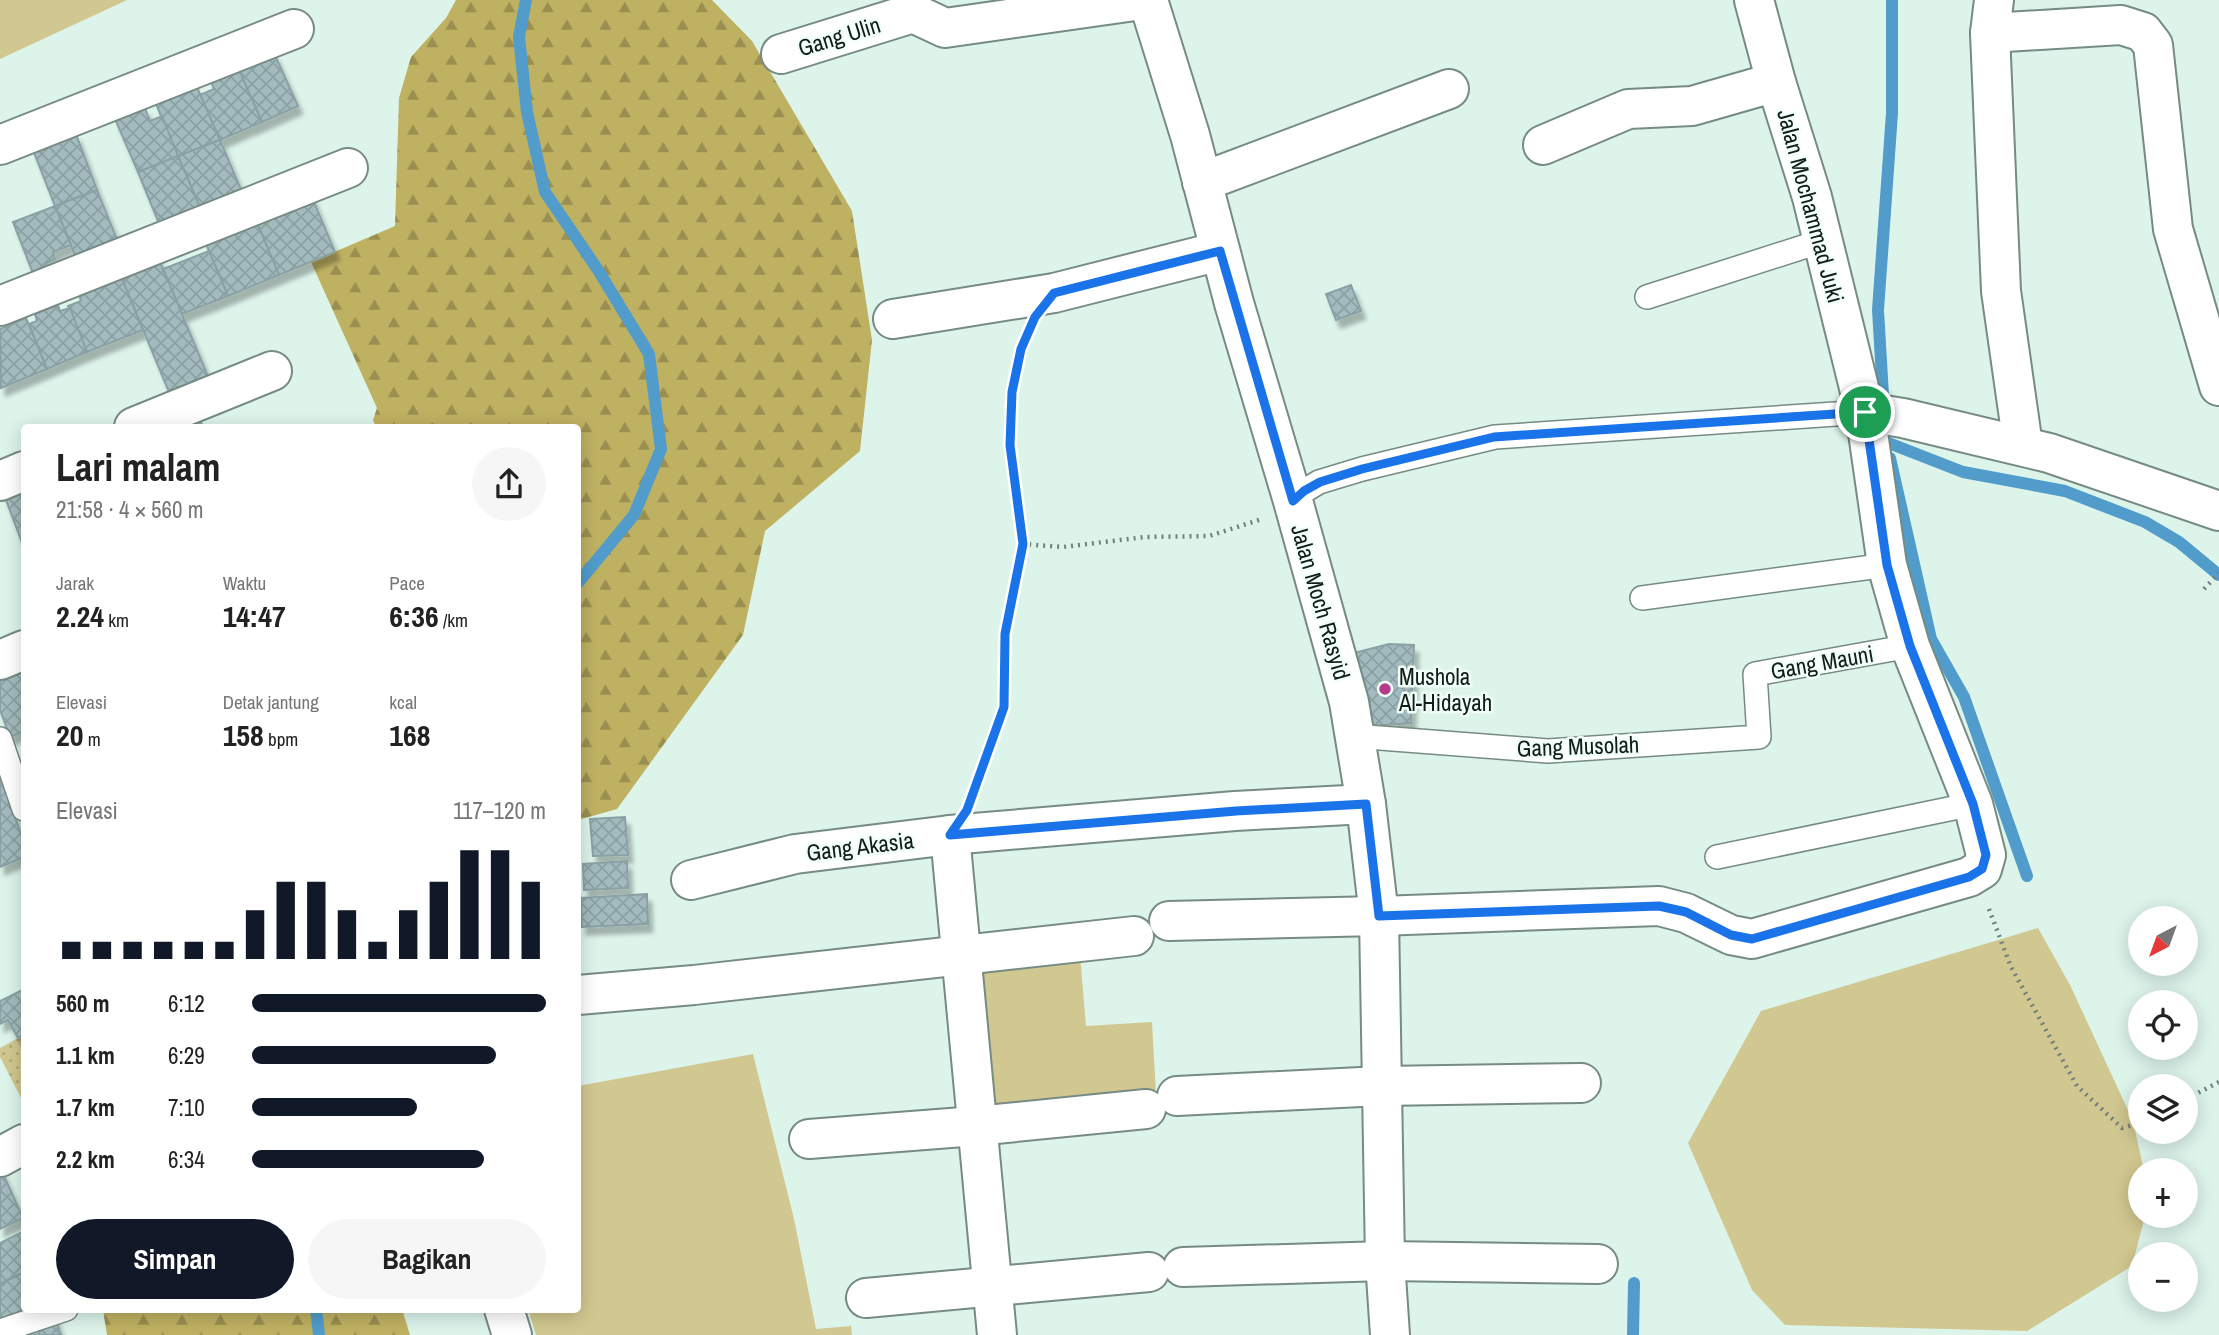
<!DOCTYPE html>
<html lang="id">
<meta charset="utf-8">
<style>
:root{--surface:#fff;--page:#f6f6f6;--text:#222;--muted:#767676;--accent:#111827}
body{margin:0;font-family:"Archivo Narrow",sans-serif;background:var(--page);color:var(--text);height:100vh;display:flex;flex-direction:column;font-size:26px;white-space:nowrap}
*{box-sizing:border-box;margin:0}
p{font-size:23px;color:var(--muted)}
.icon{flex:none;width:38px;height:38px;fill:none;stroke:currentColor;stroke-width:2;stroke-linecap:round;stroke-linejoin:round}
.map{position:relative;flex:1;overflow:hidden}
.details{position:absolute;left:21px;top:424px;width:560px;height:889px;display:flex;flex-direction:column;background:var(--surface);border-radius:7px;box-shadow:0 4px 18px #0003}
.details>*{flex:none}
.needle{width:46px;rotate:221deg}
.buttons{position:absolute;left:2128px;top:906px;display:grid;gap:14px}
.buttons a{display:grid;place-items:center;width:70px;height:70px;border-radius:50%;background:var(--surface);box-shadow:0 4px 18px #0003;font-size:35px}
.pin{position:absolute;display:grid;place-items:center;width:60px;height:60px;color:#fff;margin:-30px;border:4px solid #fff;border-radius:50%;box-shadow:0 2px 7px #0007}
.round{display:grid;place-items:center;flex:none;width:74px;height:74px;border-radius:37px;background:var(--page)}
.head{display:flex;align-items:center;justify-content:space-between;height:119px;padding:0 35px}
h1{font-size:38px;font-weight:700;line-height:52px}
.stats{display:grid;grid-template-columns:repeat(3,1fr);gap:10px;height:119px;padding:7px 35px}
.stats div{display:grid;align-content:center}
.stats b{font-size:30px;font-weight:700}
.stats small{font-size:19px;font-weight:400}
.stats p{font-size:19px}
.chart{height:196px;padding:14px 35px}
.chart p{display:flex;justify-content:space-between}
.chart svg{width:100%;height:126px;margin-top:7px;stroke:var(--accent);stroke-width:6}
.button{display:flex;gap:14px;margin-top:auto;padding:14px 35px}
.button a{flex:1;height:80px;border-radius:42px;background:var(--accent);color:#fff;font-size:28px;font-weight:700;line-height:80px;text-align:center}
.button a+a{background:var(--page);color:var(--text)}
ul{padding:0 35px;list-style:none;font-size:23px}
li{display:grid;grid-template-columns:112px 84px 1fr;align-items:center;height:52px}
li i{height:18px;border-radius:9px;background:var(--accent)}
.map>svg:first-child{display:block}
</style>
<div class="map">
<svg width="2219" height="1335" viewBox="0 0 2219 1335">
<defs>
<pattern id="forest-firs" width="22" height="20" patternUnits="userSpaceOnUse" patternTransform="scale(1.75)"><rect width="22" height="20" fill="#bfb162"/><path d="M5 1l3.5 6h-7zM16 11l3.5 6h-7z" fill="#9a8f50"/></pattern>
<pattern id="garden-dots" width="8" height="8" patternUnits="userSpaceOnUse" patternTransform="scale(1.75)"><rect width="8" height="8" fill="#d1c790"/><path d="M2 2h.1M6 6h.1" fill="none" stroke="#b3aa7c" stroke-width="1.8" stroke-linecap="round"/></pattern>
<pattern id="building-cross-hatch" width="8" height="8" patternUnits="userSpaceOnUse" patternTransform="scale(1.75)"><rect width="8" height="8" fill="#a3bbbe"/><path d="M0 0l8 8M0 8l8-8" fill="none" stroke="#8ba0a3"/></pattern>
<filter id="shadow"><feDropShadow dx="4.5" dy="8" stdDeviation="2" flood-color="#0004"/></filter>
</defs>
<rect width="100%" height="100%" fill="#ddf4eb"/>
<!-- grass -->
<g fill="#d1c790">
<polygon points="0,0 127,0 0,59"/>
<polygon points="2038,928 2070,985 2133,1121 2144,1171 2140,1171 2140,1216 2145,1216 2132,1266 2027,1331 1785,1325 1752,1290 1688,1143 1761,1011"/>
<polygon points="1080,955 1086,1026 1152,1022 1156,1094 991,1111 977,966"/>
<polygon points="753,1054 794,1219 816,1329 851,1326 852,1335 536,1335 528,1309 578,1309 578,1086"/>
</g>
<!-- forest -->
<g fill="url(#forest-firs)">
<polygon points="456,0 712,0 752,41 852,211 872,340 860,451 765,531 743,635 617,809 578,820 578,427 376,427 373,420 377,408 311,262 395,226 399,98 411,57 446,18"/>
<polygon points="108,1309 402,1309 410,1335 107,1335 103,1310"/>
</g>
<!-- garden -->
<polygon fill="url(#garden-dots)" points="24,1035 24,1097 21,1098 0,1057 0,1048"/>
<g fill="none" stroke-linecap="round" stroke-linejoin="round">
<!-- stream -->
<g stroke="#519cca" stroke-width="12">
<polyline points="526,0 519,37 527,112 545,192 598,270 649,354 661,449 634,515 578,583"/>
<polyline points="1884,412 1878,310 1892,113 1892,0"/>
<polyline points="1886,442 1963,472 2065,491 2145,522 2179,542 2219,575"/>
<polyline points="1890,458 1931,639 1964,697 2027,876"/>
<polyline points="316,1309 319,1335"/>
<polyline points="1633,1335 1634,1283"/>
</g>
</g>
<!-- building -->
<g fill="url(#building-cross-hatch)" stroke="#89a1a4" stroke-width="2" filter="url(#shadow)">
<polygon points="274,53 298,106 262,122 238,68"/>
<polygon points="238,68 262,122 220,140 200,95 214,89 210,79"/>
<polygon points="197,87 220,140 178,156 156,104"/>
<polygon points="145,108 150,121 162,116 178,156 138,172 115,119"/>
<polygon points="76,134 97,190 55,206 33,150"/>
<polygon points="220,140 242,192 201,210 178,156"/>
<polygon points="178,156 203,214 162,231 138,172"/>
<polygon points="97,190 120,247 78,263 55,206"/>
<polygon points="311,195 335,252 279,275 255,218"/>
<polygon points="55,206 71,245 53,252 55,259 46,263 50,276 36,281 13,222"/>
<polygon points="255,218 279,275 228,296 204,239"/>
<polygon points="209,251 228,296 182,314 163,269"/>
<polygon points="158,257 210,381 171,397 120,274"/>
<polygon points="120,274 143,330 87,352 68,306 81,301 78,291"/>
<polygon points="1351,285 1361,311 1336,320 1326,294"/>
<polygon points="58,305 60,311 70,308 87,352 47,369 29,324 37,321 35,314"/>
<polygon points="26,318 47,369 1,388 0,329"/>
<polygon points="199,418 203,427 179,427"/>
<polygon points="24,482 24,548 3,492"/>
<polygon points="1389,644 1414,645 1411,723 1372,726 1346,655"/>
<polygon points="24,666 24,731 10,737 0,710 0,676"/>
<polygon points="0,776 24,842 24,857 0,867"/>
<polygon points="625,817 628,855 593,856 590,819"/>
<polygon points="627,861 628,888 584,890 583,864"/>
<polygon points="647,894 648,924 582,927 581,898"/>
<polygon points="24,989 24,1035 18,1038 8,1020 0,1024 0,1001"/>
<polygon points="0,1167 23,1218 0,1229"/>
<polygon points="24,1231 24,1272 0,1284 0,1243"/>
<polygon points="24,1272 24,1309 48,1309 0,1326 0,1284"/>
<polygon points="54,1315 61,1335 0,1335"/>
</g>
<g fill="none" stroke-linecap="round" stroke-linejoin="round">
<!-- lane casing -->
<g stroke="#768b83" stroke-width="26">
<g id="lane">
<polyline points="1647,297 1822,241"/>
<polyline points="1293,501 1304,491 1319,482 1362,469 1495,437 1865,412"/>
<polyline points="1642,598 1887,565"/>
<polyline points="1354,736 1548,751 1759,737 1755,674 1910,646"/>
<polyline points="0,739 24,809"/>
<polyline points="1717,857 1973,804"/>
<polyline points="0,1331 66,1309"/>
</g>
</g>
<!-- street casing -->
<g stroke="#768b83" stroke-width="42">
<g id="street">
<polyline points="1148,0 1190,135 1234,303 1293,501 1349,702 1366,804 1379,916 1385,1261 1390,1335"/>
<polyline points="1994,0 1990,33 2001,291 2023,446"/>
<polyline points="1990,33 2121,25 2143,32 2153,45 2173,229 2219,386"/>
<polyline points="781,54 913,13 945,28 1142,0"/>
<polyline points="0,145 294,29"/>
<polyline points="1543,145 1628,109 1692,106 1776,82"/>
<polyline points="1202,182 1449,89"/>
<polyline points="0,306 348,168"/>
<polyline points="893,319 1054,293 1220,251"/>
<polyline points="1865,412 1903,418 2049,453 2219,511"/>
<polyline points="134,427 272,371"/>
<polyline points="0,481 24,471"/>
<polyline points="0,660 24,650"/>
<polyline points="950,835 997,1335"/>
<polyline points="691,880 795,854 950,835 1235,811 1366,804"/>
<polyline points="1169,921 1379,916 1659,906 1686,913 1731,935 1752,939 1969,877 1982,869 1986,855 1973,804 1910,646 1887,565 1865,412 1812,197 1776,82 1754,0"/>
<polyline points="578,995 694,985 1134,936"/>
<polyline points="1177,1096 1381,1086 1581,1083"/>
<polyline points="809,1139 976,1126 1146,1109"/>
<polyline points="0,1157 24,1144"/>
<polyline points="1183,1267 1385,1261 1598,1264"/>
<polyline points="866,1298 1149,1272"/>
<polyline points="504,1309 512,1335"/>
</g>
</g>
<!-- path -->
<g stroke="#71807b" stroke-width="4.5" stroke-dasharray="2 5" stroke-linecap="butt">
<path d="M1026 336C998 402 1014 476 1023 544L1063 547 1145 537 1209 536 1259 520"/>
<polyline points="2204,589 2219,573"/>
<polyline points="973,795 1005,707 1005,634 1023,544"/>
<polyline points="1989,909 2011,967 2077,1086 2122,1128 2140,1123"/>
<polyline points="2186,1099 2219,1082"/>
</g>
<!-- lane -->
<use href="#lane" stroke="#fff" stroke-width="23"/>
<!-- street -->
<use href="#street" stroke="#fff" stroke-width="38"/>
</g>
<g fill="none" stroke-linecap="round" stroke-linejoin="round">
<!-- route casing -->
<g stroke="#fff" stroke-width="14">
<polygon id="route" points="1220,251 1293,501 1304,491 1320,482 1362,469 1494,437 1865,412 1887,565 1910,646 1973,804 1986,855 1982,869 1969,877 1752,939 1731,935 1686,912 1659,906 1379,916 1366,804 1236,811 950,835 967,810 1004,707 1005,634 1023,544 1010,445 1012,392 1021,349 1035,317 1054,293"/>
</g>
<!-- route -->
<use href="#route" stroke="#1a73e8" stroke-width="9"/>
</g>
<!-- markers -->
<circle fill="#b43b8e" stroke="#f1fff9" stroke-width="2.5" cx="1385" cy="689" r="7"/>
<g text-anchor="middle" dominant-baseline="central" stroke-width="5" stroke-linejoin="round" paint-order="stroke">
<!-- street labels -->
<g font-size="23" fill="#141c19" stroke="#f1fff9">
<text transform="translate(839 36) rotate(-17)">Gang Ulin</text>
<text transform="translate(1811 206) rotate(75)">Jalan Mochammad Juki</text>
<text transform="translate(1321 602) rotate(74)">Jalan Moch Rasyid</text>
<text transform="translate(1822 662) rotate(-10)">Gang Mauni</text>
<text transform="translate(1578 746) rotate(-2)">Gang Musolah</text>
<text transform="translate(860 846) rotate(-7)">Gang Akasia</text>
</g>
<!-- poi labels -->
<g font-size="23" fill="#141c19" stroke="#f1fff9" text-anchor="start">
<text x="1399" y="676">Mushola<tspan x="1399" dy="26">Al-Hidayah</tspan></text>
</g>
</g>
</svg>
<div class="buttons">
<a><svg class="needle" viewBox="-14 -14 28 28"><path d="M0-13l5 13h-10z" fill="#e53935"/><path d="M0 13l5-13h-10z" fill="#767676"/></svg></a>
<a><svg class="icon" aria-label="locate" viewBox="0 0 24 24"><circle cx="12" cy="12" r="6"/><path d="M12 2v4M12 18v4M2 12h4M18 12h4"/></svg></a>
<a><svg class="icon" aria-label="layers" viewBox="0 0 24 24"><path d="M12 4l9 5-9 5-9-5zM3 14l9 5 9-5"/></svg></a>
<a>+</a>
<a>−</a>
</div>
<div class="pin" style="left:1865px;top:412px;background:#1e9e55"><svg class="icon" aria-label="arrive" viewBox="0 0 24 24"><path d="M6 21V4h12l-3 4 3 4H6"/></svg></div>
<section class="details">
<div class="head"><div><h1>Lari malam</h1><p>21:58 · 4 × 560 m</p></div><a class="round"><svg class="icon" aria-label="share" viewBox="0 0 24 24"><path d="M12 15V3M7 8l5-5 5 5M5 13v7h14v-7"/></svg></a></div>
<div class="stats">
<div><p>Jarak</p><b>2.24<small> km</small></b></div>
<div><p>Waktu</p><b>14:47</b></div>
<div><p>Pace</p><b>6:36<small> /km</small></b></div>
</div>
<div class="stats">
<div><p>Elevasi</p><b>20<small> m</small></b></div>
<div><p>Detak jantung</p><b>158<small> bpm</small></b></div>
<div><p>kcal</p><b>168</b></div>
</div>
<div class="chart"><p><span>Elevasi</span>117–120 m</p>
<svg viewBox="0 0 160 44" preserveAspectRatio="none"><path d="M5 44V38M15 44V38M25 44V38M35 44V38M45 44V38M55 44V38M65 44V27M75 44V17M85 44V17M95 44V27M105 44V38M115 44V27M125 44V17M135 44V6M145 44V6M155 44V17"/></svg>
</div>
<ul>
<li><b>560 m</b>6:12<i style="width:100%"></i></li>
<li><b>1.1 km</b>6:29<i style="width:83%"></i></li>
<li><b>1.7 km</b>7:10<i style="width:56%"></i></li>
<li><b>2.2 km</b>6:34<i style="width:79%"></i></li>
</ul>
<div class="button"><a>Simpan</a><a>Bagikan</a></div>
</section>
</div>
